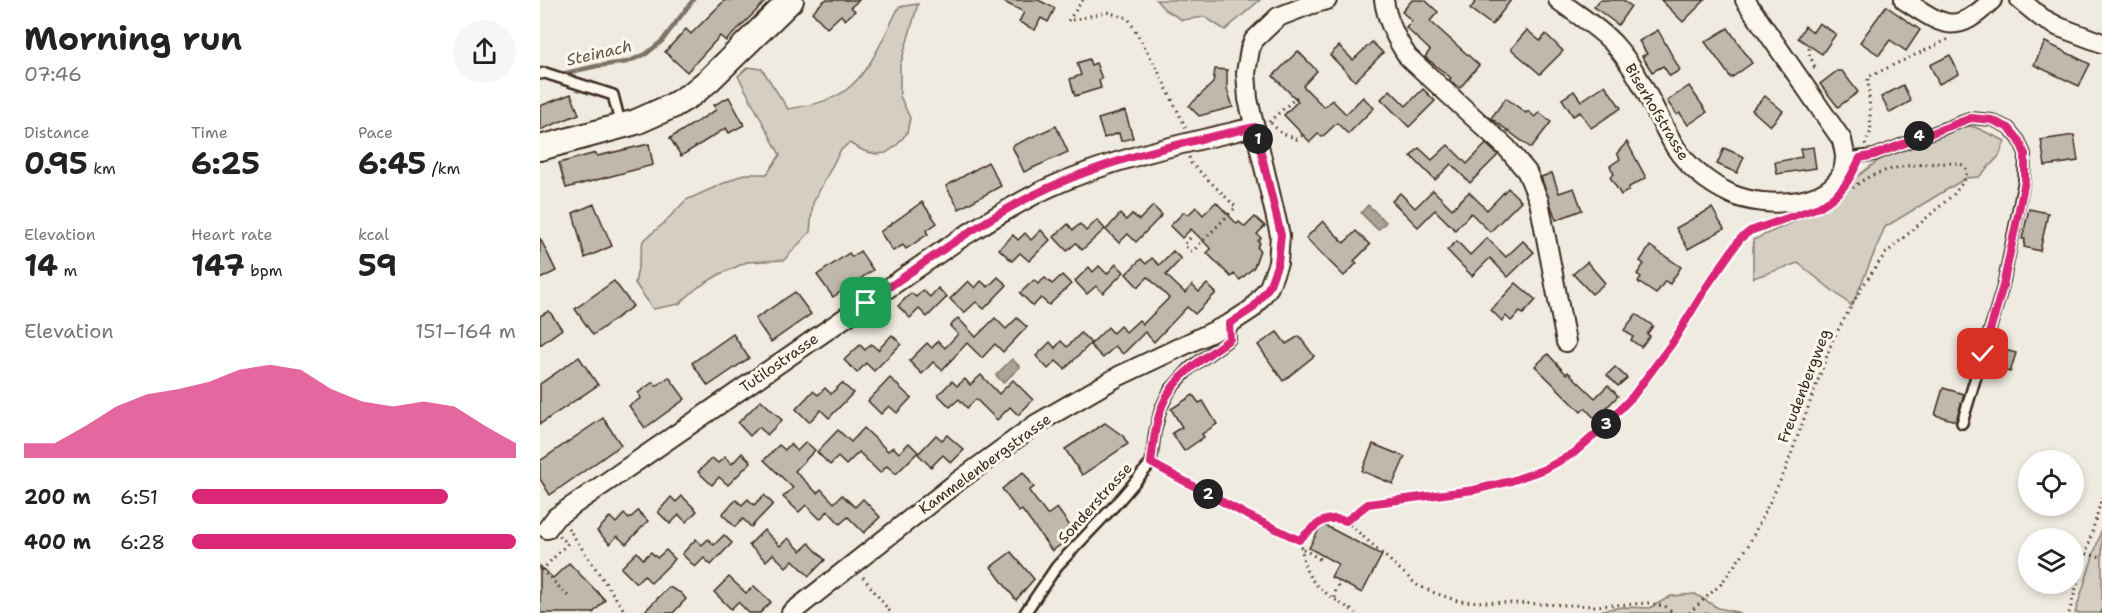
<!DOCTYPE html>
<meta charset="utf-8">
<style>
:root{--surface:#fff;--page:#f6f6f6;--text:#222;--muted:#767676;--accent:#db2777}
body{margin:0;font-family:"Shantell Sans",sans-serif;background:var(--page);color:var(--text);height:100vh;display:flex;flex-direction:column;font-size:22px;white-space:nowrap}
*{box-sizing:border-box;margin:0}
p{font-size:20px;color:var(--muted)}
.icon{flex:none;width:33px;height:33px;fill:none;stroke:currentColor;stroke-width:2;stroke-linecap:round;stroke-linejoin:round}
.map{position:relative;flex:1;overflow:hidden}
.drawer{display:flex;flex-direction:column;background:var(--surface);width:540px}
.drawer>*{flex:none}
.tools{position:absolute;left:1478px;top:450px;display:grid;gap:12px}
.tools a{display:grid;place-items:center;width:66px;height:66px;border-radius:50%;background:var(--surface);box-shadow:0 3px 9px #0003;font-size:30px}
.pin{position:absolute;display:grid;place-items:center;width:51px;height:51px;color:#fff;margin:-26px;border-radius:12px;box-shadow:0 3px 9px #0006}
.km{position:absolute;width:30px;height:30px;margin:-15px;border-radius:50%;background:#222;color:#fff;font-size:16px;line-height:30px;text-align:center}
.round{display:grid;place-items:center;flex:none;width:63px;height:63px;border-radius:32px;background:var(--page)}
.summary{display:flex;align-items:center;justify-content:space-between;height:102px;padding:0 24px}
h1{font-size:33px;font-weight:700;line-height:45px}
.metrics{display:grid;grid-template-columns:repeat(3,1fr);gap:9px;height:102px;padding:6px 24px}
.metrics div{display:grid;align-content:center}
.metrics b{font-size:30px;font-weight:700}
.metrics small{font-size:16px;font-weight:400}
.metrics p{font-size:16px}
.chart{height:168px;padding:12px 24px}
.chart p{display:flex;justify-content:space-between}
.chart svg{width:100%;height:108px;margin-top:6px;fill:var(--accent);opacity:.7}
ul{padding:0 24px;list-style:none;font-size:20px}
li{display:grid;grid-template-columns:96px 72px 1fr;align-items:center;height:45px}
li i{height:15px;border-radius:8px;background:var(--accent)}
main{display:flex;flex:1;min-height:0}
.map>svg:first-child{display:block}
</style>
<main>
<section class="drawer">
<div class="summary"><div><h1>Morning run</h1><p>07:46</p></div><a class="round"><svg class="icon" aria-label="share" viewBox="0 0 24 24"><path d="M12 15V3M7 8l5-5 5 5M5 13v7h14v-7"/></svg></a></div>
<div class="metrics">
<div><p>Distance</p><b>0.95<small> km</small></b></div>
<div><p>Time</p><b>6:25</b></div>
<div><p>Pace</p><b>6:45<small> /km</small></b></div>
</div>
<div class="metrics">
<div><p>Elevation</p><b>14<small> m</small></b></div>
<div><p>Heart rate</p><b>147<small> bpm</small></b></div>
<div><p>kcal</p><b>59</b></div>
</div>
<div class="chart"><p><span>Elevation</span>151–164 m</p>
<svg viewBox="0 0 160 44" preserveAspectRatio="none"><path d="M0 44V38L10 38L20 31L30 23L40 18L50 16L60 13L70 8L80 6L90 8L100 16L110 21L120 23L130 21L140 23L150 31L160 38V44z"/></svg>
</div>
<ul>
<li><b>200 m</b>6:51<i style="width:79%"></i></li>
<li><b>400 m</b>6:28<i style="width:100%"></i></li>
</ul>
</section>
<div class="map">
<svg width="1562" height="613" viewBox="0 0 1562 613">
<rect width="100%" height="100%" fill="#f0ebe0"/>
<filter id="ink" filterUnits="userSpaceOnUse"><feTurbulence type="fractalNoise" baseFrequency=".0167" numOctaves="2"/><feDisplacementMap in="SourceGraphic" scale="12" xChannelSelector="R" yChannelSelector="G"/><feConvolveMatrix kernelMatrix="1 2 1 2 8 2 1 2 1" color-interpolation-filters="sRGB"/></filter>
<g filter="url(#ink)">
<!-- green -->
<g fill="#d5cec3" stroke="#887c70" stroke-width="1.5">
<polygon points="616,0 720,0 685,30 665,17 642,20 624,9"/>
<path d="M378 4 360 66V96L370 118 367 133 357 145 346 153 336 154 324 151 309 143 300 151 273 203 270 232 244 260 207 262 180 274 157 288 139 304 113 309 95 283 103 241 124 223 146 200 204 174H227L240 155 198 76 208 67 222 69 248 109C267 106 290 102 306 90 332 70 344 35 359 7Z"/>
<polygon points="1402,122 1435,127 1465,141 1459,156 1439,177 1426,178 1345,227 1312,306 1258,263 1213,278 1213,240 1262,218 1351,151"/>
<polygon points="1562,528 1562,613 1535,613"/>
<polygon points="1155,594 1178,608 1201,613 1059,613 1063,610 1083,607 1110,608 1131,596"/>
</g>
<!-- water -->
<g fill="#aca397" stroke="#7f7367" stroke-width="1.5">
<polygon points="828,205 846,222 838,230 821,213"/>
<polygon points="472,359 480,367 463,383 456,375"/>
</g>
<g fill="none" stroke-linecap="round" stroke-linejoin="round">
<!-- stream -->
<polyline stroke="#7f7367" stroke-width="4.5" points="17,75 57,66 87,62 106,54 122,41 153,0"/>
</g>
<!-- building -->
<g fill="#c0b8ad" stroke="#3b2a1e" stroke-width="1.5">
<polygon points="185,0 227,0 186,41 180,36 147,72 125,52 146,29 151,34"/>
<polygon points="285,0 319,0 311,7 315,11 305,20 301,15 287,28 272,12"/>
<polygon points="460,0 498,0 515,8 508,22 501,18 495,30 479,22 484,12"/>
<polygon points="872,0 885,0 898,12 890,21 939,65 920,88 909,80 911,78 885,57 890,50 866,28 872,21 862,12"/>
<polygon points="937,0 971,0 952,25 930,9"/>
<polygon points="1060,0 1082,0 1091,6 1078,25 1054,7"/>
<polygon points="1121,0 1165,0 1143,22"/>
<polygon points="1346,6 1380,30 1366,51 1350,40 1339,55 1320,42"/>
<polygon points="1279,23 1296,34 1282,54 1258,38 1265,26 1273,32"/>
<polygon points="1188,28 1212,63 1191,78 1165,42"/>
<polygon points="987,30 1000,41 1006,34 1023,51 1000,74 971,49"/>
<polygon points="1118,30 1140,70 1130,76 1123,66 1112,72 1102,56 1107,54 1099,41"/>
<polygon points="832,42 843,53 815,81 790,55 799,46 813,60"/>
<polygon points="1505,42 1550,64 1539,86 1494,65"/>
<polygon points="758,51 777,71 763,86 784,107 792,100 806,114 823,97 834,108 808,134 797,123 782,137 778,134 770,142 744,115 758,101 733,76"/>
<polygon points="1410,55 1419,74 1399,84 1390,65"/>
<polygon points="549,59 551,65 556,63 562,79 559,80 561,88 535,96 530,79 541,75 537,63"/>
<polygon points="675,69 687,70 687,89 693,107 659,116 649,106 673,83"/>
<polygon points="1297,71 1302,71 1318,92 1298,107 1280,84"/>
<polygon points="1065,85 1081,108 1051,128 1040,112 1033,116 1022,99 1034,91 1041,101"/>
<polygon points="1363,85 1371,101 1350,113 1341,97"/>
<polygon points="1149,86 1167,112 1148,125 1140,113 1137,115 1127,101"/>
<polygon points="883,89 895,101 869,127 841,99 850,90 866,106"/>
<polygon points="31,94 39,114 0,130 0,106"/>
<polygon points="1225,96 1243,111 1230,126 1212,110"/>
<polygon points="189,97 204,125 189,133 186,128 141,156 130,138 176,110 174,105"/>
<polygon points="966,98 986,113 988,111 995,117 999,112 1011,122 991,148 951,118"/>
<polygon points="585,111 593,138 581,141 579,133 564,138 558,119"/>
<polygon points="516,126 528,152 484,172 472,146"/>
<polygon points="1534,135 1538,161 1505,166 1501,140"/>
<polygon points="1087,142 1106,178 1089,187 1089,190 1081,195 1070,177 1074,174 1070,166 1080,159 1077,153"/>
<polygon points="109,144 113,165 26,188 19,163 56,153 57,156"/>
<polygon points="946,144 958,155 930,183 911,164 895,180 871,156 879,148 892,160 908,145 927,164"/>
<polygon points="1273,147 1276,168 1237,174 1235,162 1262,157 1260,149"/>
<polygon points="1184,148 1204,157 1197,173 1177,164"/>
<polygon points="448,162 461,186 419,209 406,186"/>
<polygon points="1012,173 1019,193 1034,188 1042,210 1016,220 1001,177"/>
<polygon points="968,188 981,201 950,232 931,213 915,230 895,210 878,227 852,201 860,193 875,208 893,190 912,209 929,192 947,210"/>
<polygon points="382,202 397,223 386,231 388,234 366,249 363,245 353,251 340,232"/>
<polygon points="676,202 697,224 699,222 705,227 715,217 725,226 717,234 721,238 718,241 720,243 717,247 720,250 714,267 700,280 694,274 691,277 667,253 671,249 651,229 642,238 630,226 644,212 648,215 656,207 663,215"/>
<polygon points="54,204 72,246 45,258 33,213"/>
<polygon points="613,206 622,215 596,242 588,234 579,243 566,230 580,214 586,220 592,214 599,220"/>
<polygon points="1172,208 1184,229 1148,249 1136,228"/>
<polygon points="1489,209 1508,213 1500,251 1484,247 1485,239 1482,239"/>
<polygon points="557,220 565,229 542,250 536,243 527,251 514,237 528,224 533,230 540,224 546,231"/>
<polygon points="783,221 804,243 816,231 830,245 814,261 817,263 804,276 766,238"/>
<polygon points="501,230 510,240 489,261 480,253 472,261 459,249 473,235 478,240 485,233 491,240"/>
<polygon points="0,238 16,271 0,279"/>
<polygon points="947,238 966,257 983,241 994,252 968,277 950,258 932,276 907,250 917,241 930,255"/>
<polygon points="1110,246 1141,267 1130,284 1125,281 1116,294 1098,282 1101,277 1097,274 1104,264 1100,261"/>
<polygon points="320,251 333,270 293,297 277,275 309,253 312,257"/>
<polygon points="633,251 641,259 626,275 645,293 652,285 659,292 667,284 676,293 655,314 647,307 614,342 605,332 583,354 575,346 563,358 550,345 568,327 573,333 580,326 586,332 599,320 603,324 629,298 608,277 598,287 586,274 601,259 606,264 612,258 619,265"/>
<polygon points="1047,262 1065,283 1052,294 1033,274"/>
<polygon points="576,264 584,272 563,293 556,286 547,294 535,281 549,267 553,272 559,266 567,274"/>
<polygon points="522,275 531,284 509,305 501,298 493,306 480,293 494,280 498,284 505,278 512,284"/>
<polygon points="458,277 467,285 444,309 436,302 424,313 410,299 428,281 435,288 441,281 448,287"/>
<polygon points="74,281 93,306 53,335 35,309"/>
<polygon points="976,283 996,300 983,314 980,312 971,321 966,316 962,321 951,310"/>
<polygon points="398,288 407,297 387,317 379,309 370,318 358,306 371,293 376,297 383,290 390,297"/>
<polygon points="255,292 271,314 231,342 215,319"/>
<polygon points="9,311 22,329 0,345 0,316"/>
<polygon points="1096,314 1113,326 1107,334 1110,336 1101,347 1091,340 1093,337 1084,330"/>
<polygon points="418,318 436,337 455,318 466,329 477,318 487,327 463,352 455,344 442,358 427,343 402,370 393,362 382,374 369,361 387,343 392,348 398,341 405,348 418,334 410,326"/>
<polygon points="737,332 746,344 759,336 774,356 743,381 718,345"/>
<polygon points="541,333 551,343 525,369 516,361 508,369 496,356 510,342 515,348 521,341 527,347"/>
<polygon points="193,334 209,358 168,386 152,363"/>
<polygon points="352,335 361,344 334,371 326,363 317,373 304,360 320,345 325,350 331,344 338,350"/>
<polygon points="1457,348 1476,353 1470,372 1452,367"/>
<polygon points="1008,354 1026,374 1028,372 1055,398 1068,385 1078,396 1055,419 1045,408 1041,412 995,366"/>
<polygon points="39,357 58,385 0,424 0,384"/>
<polygon points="1075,367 1087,378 1078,386 1067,375"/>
<polygon points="441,375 459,394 473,380 493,400 478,415 470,407 457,420 436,399 427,408 419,399 410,407 398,395 412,381 417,386 425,379 430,385"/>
<polygon points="129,377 145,399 105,428 89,406 101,398 98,393 113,382 116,386"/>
<polygon points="350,378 371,398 357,413 349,406 341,414 328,401"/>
<polygon points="302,383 313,393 289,418 281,410 269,422 256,409 273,391 278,395 285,388 291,394"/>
<polygon points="1403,388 1424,394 1416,421 1395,415"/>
<polygon points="653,395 659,403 663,401 677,424 662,434 664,437 644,451 632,433 642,427 631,409"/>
<polygon points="221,400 242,420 227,435 219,427 210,436 198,423"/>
<polygon points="63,418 81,445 10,495 0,479 0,461"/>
<polygon points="565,423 583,436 588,444 542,475 525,449"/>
<polygon points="324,428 348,451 353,447 359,453 369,443 378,452 356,474 347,466 340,473 319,452 306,465 298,457 290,465 277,452 298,430 311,442"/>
<polygon points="396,435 402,440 407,435 424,450 411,463 403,455 391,467 378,454"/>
<polygon points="266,442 275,450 255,471 277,493 281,489 294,503 302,495 315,507 323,499 340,517 324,533 308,517 300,524 288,511 280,519 266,505 259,512 243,497 253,488 224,460 239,445 245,450 250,444 257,451"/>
<polygon points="833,444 865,457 853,484 822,471"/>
<polygon points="202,453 211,462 188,485 179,477 172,485 158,472 172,458 178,463 185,457 192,464"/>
<polygon points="483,472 494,487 489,491 507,515 517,508 536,534 512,551 482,510 479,512 462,489"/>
<polygon points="224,495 233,504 211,527 203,519 195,527 182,514 196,500 202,505 208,499 214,505"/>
<polygon points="142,496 157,511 146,522 139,515 130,524 118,512 131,497 136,502"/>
<polygon points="98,511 108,521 86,544 77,536 70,544 57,531 70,517 76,523 84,514 89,519"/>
<polygon points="782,524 842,555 822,593 791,577 798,564 769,548"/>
<polygon points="224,530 240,546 248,538 261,551 269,543 285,560 269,576 253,560 246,567 233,554 226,561 209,545"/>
<polygon points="184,535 192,543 171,565 164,558 155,567 142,554 156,539 162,545 168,539 174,545"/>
<polygon points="126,550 135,559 111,583 104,575 96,583 81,568 97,552 103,559 111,552 117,558"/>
<polygon points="471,552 494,579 476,600 451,567"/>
<polygon points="29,563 65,600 53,613 0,613 0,566 13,578"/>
<polygon points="189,577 206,593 214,586 231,602 220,613 209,613 198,602 191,609 174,592"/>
<polygon points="129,587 141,593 146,599 133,613 103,613"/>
</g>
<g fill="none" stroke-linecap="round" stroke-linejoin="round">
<!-- lane casing -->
<g stroke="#3b2a1e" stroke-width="14">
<g id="lane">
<polyline points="0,74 5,73 73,95 81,126"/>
<polyline points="1305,158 1334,155 1431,118 1452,120 1469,128 1479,140 1485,154 1484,181 1463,286 1422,423"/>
<polyline points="485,613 517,566 577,503 611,463 615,432 621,408 630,390 650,368 690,339 689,324"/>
</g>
</g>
<!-- street casing -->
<g stroke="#3b2a1e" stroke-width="22">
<g id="street">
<path d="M844 0C847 21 856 39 868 57L967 148 987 172 999 201 1026 342"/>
<path d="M1018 0C1036 14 1057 26 1073 43 1100 72 1115 113 1135 147 1149 168 1168 183 1191 194 1223 209 1304 209 1305 158 1305 152 1303 146 1302 140L1205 0"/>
<path d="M1364 0C1403 25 1415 37 1452 0"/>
<polyline points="1480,0 1502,18 1519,27 1562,43"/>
<path d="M7 529 16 517 421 238C450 220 478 202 508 188 573 158 646 143 715 127"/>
<polyline points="251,613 417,482 496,424 579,376 689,324 712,309 729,287 738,263 740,235 708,99 706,73 710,49 714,40 738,17 769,5 787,0"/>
</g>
</g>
<!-- secondary casing -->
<g stroke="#3b2a1e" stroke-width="28">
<polyline id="secondary" points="0,148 96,122 132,106 152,94 169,80 251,0"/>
</g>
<!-- path -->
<g stroke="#3b2a1e" stroke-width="3" stroke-dasharray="1.5 4.5" stroke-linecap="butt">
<polyline points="543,0 528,21 567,12 588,18 617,69 646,128"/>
<polyline points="1269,48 1269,54 1276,69 1272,67"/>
<polyline points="729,122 759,95"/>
<polyline points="731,123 741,133 757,139 763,135"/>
<polyline points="1325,145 1331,131 1328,77 1409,39"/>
<polyline points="649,157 651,163 696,207 653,251 650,251 644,245 651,237"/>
<path d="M621 468 705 514 759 541C774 527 784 514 806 521L877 585 895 593 918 601 1055 606 1109 603 1126 607 1133 613"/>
<polyline points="806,521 828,504 934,490 971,481 1005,469 1034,453 1059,431 1093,396 1133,342 1167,286 1200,239 1210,231 1242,220"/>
<polyline points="28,528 86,613"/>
<polyline points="19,536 28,543 2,570 28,596"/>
<path d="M759 541C763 550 762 559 766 569 772 588 800 602 816 613"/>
<polyline points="763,549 781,560"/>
<polyline points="1546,554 1562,557"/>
<polyline points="323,577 351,613"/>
<polyline points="795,598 795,592 800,581"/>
<path d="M1149 613 1181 584 1207 548 1245 471 1293 339 1322 287 1345 254 1414 194 1426 178 1427 170 1423 165 1416 163C1385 163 1337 165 1313 188"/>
<polyline points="1529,613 1562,497"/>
<polyline points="1562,613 1562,611"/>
</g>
<!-- lane -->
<use href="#lane" stroke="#fbf7ec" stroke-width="9"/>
<!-- street -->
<use href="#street" stroke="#fbf7ec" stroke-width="18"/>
<!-- secondary -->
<use href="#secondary" stroke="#fbf7ec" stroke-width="24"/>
</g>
</g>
<g fill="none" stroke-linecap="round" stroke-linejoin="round" filter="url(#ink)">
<!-- route casing -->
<g stroke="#fff" stroke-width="12">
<path id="route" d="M326 303C385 263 443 218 508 188 573 158 646 142 715 127L741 235 738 263 729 287 712 309 689 324 690 339C669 355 644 369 630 391 616 411 614 439 611 463L705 514 759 540C774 527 784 513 806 521L828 504 934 490 971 481 1005 469 1034 453 1059 431 1093 396 1133 342 1167 286 1200 239 1210 231 1279 207C1303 193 1309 181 1320 158L1334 155 1431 118 1452 120 1469 128 1479 140 1485 154V181L1463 286 1443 354"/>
</g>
<!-- route -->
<use href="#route" stroke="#db2777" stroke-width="8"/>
</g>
<g text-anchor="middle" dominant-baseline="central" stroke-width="6" stroke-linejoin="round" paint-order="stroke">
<!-- street labels -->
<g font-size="15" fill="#3b2a1e" stroke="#fbf7ec">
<text transform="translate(1117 112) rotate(59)">Biserhofstrasse</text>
<text transform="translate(239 363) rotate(-35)">Tutilostrasse</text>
<text transform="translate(1264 386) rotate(-69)">Freudenbergweg</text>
<text transform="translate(445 464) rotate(-36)">Kammelenbergstrasse</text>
<text transform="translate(555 503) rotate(-48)">Sonderstrasse</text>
</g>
<!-- water labels -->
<g font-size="16" font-style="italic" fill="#635448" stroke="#fbf7ec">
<text transform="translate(59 53) rotate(-13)">Steinach</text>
</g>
</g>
</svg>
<div class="tools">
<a><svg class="icon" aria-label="locate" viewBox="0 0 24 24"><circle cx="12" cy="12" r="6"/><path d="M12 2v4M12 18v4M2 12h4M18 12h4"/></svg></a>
<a><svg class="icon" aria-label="layers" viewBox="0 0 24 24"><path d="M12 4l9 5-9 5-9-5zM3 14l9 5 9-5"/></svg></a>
</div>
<div class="pin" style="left:326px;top:303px;background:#1e9e55"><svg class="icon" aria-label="arrive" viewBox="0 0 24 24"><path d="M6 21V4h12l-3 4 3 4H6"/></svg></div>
<div class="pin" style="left:1443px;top:354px;background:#d93025"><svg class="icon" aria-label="check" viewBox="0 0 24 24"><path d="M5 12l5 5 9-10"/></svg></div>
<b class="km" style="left:718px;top:139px">1</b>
<b class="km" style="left:668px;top:494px">2</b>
<b class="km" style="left:1066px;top:424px">3</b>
<b class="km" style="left:1379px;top:136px">4</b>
</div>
</main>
